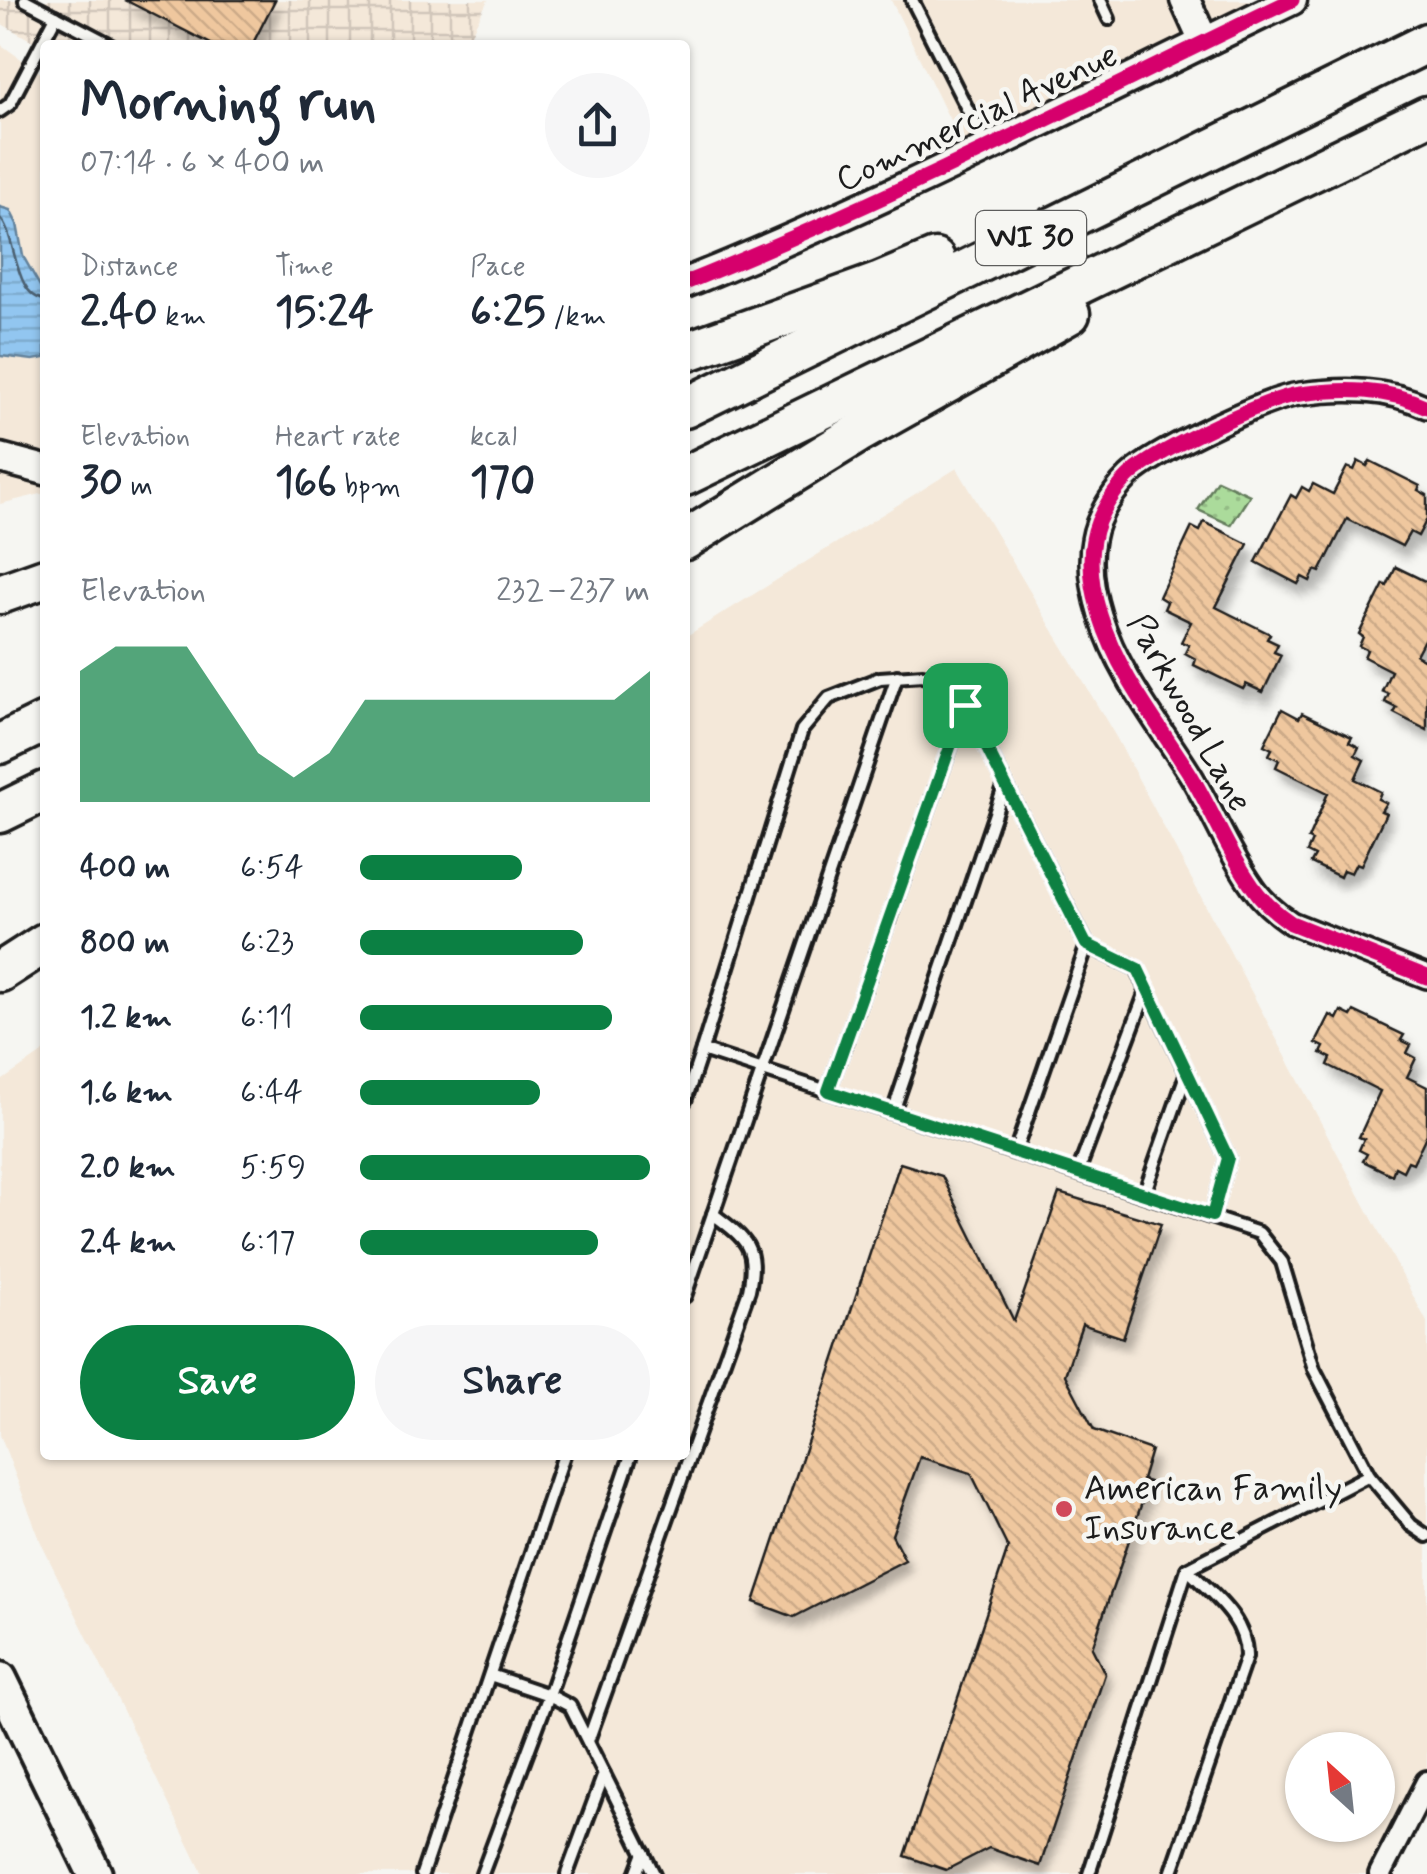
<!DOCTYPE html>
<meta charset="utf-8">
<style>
:root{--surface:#fff;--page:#f6f6f7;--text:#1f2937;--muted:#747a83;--accent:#0b8043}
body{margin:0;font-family:Mynerve,sans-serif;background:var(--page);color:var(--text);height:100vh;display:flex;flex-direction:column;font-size:38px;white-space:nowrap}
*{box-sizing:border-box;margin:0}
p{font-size:32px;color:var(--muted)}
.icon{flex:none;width:55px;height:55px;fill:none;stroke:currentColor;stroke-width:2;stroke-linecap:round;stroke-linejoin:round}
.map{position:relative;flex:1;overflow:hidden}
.details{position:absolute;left:40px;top:40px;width:650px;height:1420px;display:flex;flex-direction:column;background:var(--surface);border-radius:10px;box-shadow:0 2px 8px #0004}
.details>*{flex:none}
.needle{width:65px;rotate:333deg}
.tools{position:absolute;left:1285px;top:1732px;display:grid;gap:20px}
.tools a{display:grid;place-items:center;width:110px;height:110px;border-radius:50%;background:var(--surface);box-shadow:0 2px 8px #0004;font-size:50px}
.pin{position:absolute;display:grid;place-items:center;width:85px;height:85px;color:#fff;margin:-42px;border-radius:20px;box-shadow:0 5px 15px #0006}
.round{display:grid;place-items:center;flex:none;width:105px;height:105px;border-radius:52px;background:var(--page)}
.headline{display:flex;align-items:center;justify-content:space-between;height:170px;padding:0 40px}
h1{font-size:55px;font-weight:700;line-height:75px}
.stats{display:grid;grid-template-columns:repeat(3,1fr);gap:15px;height:170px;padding:10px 40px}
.stats div{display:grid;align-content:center}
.stats b{font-size:42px;font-weight:700}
.stats small{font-size:28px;font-weight:400}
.stats p{font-size:28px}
.chart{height:280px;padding:20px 40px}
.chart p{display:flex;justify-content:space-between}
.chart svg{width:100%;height:180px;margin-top:10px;fill:var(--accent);opacity:.7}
.cta{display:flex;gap:20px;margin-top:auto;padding:20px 40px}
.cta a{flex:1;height:115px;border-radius:60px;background:var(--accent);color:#fff;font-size:40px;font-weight:700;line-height:115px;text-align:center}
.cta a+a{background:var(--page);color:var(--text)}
ul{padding:0 40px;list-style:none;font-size:32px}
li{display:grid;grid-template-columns:160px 120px 1fr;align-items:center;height:75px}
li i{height:25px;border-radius:12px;background:var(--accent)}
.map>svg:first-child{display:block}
</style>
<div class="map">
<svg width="1427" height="1874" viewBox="0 0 1427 1874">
<defs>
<pattern id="industrial-grid" width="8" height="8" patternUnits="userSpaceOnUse" patternTransform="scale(2.5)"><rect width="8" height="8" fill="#f4e8d9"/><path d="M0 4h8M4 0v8" fill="none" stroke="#d1c6ba"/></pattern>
<pattern id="grass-dots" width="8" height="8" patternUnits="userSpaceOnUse" patternTransform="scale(2.5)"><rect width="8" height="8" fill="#abdb9b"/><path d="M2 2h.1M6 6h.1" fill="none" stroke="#93bb85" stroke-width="1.8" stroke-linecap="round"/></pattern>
<pattern id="water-rules" width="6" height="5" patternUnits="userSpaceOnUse" patternTransform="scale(2.5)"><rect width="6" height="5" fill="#92c6f0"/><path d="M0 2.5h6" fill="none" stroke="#7daacd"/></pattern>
<pattern id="building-back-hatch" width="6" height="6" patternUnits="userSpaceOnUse" patternTransform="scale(2.5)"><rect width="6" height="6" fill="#efc79e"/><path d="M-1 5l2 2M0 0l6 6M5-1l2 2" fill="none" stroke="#ca8"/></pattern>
<filter id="shadow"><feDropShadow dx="6" dy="11" stdDeviation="5" flood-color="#0004"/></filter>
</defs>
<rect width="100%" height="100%" fill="#f6f6f2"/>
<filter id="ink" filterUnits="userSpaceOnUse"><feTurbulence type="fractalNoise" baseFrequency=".01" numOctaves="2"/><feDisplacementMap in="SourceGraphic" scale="20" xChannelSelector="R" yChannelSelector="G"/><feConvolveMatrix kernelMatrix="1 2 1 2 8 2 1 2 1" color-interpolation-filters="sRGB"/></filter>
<g filter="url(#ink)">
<!-- built -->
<g fill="#f4e8d9" fill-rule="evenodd">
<polygon points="891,0 1292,0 968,157"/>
<polygon points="0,44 45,76 45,493 0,504"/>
<path d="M957 468 1116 737 1427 1322V1782L1380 1874H203L42 1545 0 1435V1082L45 1051V1455H685V637ZM1302 1750H1378V1825H1302Z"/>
</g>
<!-- industrial -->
<polygon fill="url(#industrial-grid)" points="0,0 488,0 465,45 45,45 45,48 0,23"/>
<!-- grass -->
<polygon fill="url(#grass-dots)" stroke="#647c5c" stroke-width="2.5" points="1217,480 1250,495 1231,525 1198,510"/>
<!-- water -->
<polygon fill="url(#water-rules)" stroke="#63829b" stroke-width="2.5" points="0,207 10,210 17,224 23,256 45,295 45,358 33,360 0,356"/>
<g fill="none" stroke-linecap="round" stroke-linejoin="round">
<!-- shore -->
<path stroke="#4b6071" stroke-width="2.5" d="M0 218C17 236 13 296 45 300"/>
</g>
<!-- building -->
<g fill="url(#building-back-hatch)" stroke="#1c1c1c" stroke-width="2.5" filter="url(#shadow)">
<polygon points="125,0 275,0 252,45 213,45"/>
<polygon points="1358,461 1367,466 1370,461 1420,486 1418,490 1427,495 1427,519 1418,536 1410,532 1402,546 1347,519 1320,572 1315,570 1310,581 1302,577 1298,584 1256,562 1291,495 1296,498 1302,487 1309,491 1313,484 1333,494 1347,467 1354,470"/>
<polygon points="1204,522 1248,544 1216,607 1270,634 1267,639 1278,644 1274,652 1281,655 1263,692 1246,684 1243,689 1194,665 1196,659 1185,653 1189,645 1181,642 1191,622 1164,609 1167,602 1159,597 1192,527 1200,531"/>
<polygon points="1396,567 1427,582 1427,634 1416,655 1427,661 1427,730 1394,713 1397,708 1385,702 1389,694 1382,691 1391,671 1364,657 1367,650 1359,646 1363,637 1359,634 1384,584 1387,586"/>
<polygon points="1282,709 1299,718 1302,713 1352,737 1349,742 1359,747 1355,755 1364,760 1355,779 1381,792 1378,799 1386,803 1381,811 1386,813 1361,865 1356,863 1351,873 1343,870 1340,877 1311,863 1315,856 1307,852 1312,841 1308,839 1328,793 1276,767 1279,760 1269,755 1272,749 1264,745"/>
<polygon points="1341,1011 1351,1016 1354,1011 1404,1035 1401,1040 1411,1045 1407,1053 1416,1058 1407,1077 1427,1087 1427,1134 1413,1163 1408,1161 1403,1171 1395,1167 1392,1175 1363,1161 1367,1154 1359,1150 1364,1139 1359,1137 1380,1091 1328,1065 1331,1058 1321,1053 1324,1047 1316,1043 1330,1015 1337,1019"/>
<polygon points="900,1163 942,1176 1014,1321 1059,1193 1161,1224 1123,1338 1082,1324 1065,1375 1094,1430 1151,1450 1142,1480 1149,1482 1092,1648 1105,1674 1040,1866 989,1848 946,1870 905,1856 1008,1548 971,1473 920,1457 892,1535 905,1560 794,1617 754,1602"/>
</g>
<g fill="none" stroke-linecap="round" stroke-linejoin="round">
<!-- lane casing -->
<g stroke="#1c1c1c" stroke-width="18">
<g id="lane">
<polyline points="25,0 111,45"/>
<polyline points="912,0 986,146"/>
<polyline points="1100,0 1109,19"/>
<polyline points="0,111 10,104 56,16"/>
<polyline points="828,1091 965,706"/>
<polyline points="685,1101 702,1050"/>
<polyline points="893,1112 1005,784"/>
<polyline points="1015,1152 1087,945"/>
<polyline points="1078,1172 1147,989"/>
<polyline points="1144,1194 1187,1072"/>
<polyline points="1212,1216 1228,1158 1137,969 1087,945 965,705 923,675 880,678 829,698 802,730 702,1050 1259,1233 1282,1262 1314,1369 1369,1475 1411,1525 1427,1536"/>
<polyline points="685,1296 897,676"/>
<polyline points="631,1455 549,1695 570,1706 654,1874"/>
<path d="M588 1741 749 1290C758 1247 746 1239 713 1214"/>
<polyline points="422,1874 564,1455"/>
<polyline points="482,1874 549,1695 490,1675"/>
<polyline points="567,1874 604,1774"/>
<polyline points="636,1874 644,1853"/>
<polyline points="1089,1874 1187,1569 1369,1475"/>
<path d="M1171 1874 1246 1657C1247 1619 1212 1594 1187 1569"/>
</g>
</g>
<!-- street casing -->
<g stroke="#1c1c1c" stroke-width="28">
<g id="street">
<path d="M1427 407C1387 388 1344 388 1300 394 1266 398 1165 448 1136 470 1116 486 1097 515 1093 540 1088 565 1093 592 1100 615 1118 674 1158 723 1190 774 1212 810 1228 852 1253 887 1263 902 1276 913 1291 923L1427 977"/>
<polyline points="1380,1874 1427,1782"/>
</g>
</g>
<!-- secondary casing -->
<g stroke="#1c1c1c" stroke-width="35">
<g id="secondary">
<polyline points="1185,0 1204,42"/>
<path d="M685 283C892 200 1091 96 1292 0"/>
<polyline points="0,458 45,470"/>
</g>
</g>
<!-- primary casing -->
<g stroke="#1c1c1c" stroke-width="40">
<polyline id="primary" points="0,1679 95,1874"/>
</g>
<!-- highway casing -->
<g stroke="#1c1c1c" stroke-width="45">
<g id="highway">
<polyline points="685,352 878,283 935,259"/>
<polyline points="685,408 1427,43"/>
<polyline points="685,476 1427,116"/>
<polyline points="685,540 857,434 1070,314"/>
<polyline points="0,594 45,578"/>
<polyline points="0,744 45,722"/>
<polyline points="0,813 45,791"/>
<polyline points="0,972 45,943"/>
</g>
</g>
<!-- lane -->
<use href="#lane" stroke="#f6f6f2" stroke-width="10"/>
<!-- street -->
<use href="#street" stroke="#f6f6f2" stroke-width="20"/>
<!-- secondary -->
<use href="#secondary" stroke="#f6f6f2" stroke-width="28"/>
<!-- primary -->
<use href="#primary" stroke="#f6f6f2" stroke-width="32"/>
<!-- highway -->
<use href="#highway" stroke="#f6f6f2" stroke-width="38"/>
<!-- cycleway casing -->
<g stroke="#f6f6f2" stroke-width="21">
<g id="cycleway">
<path d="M685 283C892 200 1091 96 1292 0"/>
<path d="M1427 407C1387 388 1344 388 1300 394 1266 398 1165 448 1136 470 1116 486 1097 515 1093 540 1088 565 1093 592 1100 615 1118 674 1158 723 1190 774 1212 810 1228 852 1253 887 1263 902 1276 913 1291 923L1427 977"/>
</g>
</g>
<!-- cycleway -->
<use href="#cycleway" stroke="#d6006c" stroke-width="15"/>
</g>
</g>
<g fill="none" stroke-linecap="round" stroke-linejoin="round" filter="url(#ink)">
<!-- route casing -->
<g stroke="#fff" stroke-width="20">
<polygon id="route" points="965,705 1086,944 1138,969 1228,1158 1212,1216 828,1091"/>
</g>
<!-- route -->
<use href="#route" stroke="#0b8043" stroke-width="12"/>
</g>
<!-- markers -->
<circle fill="#d1495b" stroke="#f6f6f2" stroke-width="4" cx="1064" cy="1509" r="10"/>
<g text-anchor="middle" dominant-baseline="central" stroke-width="9" stroke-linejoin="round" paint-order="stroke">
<!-- shield labels -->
<rect fill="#f6f6f2" stroke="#5d5d5c" stroke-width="2.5" x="976" y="211" width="110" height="54" rx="8"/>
<g font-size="32" font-weight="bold" fill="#1c1c1c">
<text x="1031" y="238">WI 30</text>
</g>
<!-- street labels -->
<g font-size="35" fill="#1c1c1c" stroke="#f6f6f2">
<text transform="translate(977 118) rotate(-25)">Commercial Avenue</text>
<text transform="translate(1189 713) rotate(61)">Parkwood Lane</text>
</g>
<!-- poi labels -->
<g font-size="35" fill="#1c1c1c" stroke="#f6f6f2" text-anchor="start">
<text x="1084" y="1489">American Family<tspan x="1084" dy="40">Insurance</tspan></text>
</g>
</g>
</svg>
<div class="tools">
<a><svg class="needle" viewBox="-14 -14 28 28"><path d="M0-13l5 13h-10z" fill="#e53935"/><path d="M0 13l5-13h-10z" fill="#747a83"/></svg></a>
</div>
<div class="pin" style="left:965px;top:705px;background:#1e9e55"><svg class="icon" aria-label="arrive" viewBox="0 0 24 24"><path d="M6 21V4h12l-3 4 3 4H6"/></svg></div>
<section class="details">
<div class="headline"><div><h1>Morning run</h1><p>07:14 · 6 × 400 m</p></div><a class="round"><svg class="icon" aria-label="share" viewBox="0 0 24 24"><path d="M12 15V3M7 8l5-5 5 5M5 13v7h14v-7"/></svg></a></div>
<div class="stats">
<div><p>Distance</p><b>2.40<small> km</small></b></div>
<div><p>Time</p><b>15:24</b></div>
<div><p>Pace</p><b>6:25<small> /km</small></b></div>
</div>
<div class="stats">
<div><p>Elevation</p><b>30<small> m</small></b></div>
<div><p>Heart rate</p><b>166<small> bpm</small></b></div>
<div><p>kcal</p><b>170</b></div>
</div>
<div class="chart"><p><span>Elevation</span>232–237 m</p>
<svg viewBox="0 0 160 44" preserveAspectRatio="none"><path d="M0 44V12L10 6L20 6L30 6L40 19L50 32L60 38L70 32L80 19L90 19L100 19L110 19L120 19L130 19L140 19L150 19L160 12V44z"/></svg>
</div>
<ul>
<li><b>400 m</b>6:54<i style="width:56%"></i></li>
<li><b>800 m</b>6:23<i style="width:77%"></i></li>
<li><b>1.2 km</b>6:11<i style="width:87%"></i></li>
<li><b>1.6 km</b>6:44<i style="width:62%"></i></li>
<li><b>2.0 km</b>5:59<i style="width:100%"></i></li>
<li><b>2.4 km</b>6:17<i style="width:82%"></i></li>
</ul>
<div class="cta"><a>Save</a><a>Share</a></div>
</section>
</div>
